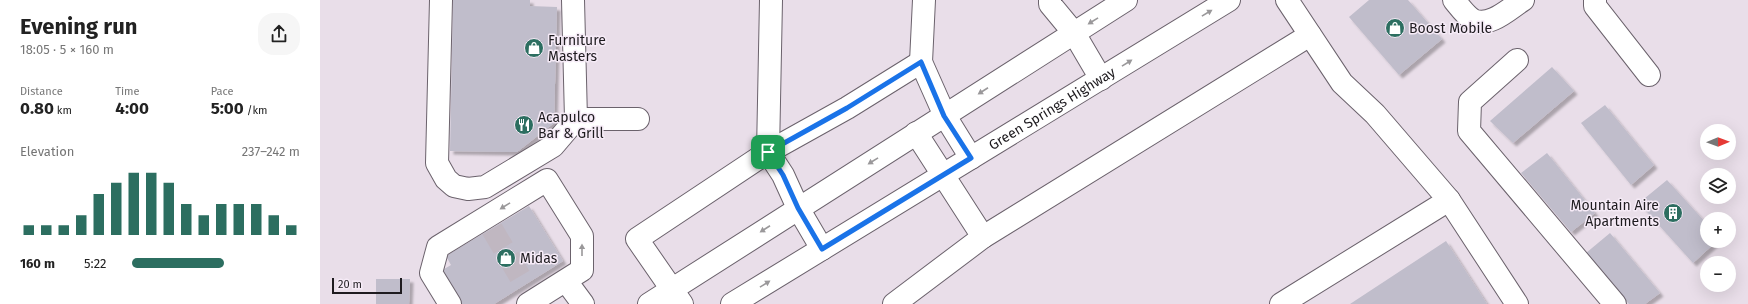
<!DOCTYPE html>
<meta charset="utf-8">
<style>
:root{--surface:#fff;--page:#f6f6f6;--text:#222;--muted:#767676;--accent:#2c6e60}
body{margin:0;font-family:"Fira Sans",sans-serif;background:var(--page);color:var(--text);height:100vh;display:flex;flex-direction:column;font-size:15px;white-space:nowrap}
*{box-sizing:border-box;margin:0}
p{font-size:13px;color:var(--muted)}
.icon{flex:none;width:22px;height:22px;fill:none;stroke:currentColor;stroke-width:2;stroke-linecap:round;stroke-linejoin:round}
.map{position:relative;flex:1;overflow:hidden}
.sheet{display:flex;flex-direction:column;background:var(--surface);width:320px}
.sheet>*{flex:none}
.needle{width:26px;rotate:89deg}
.tools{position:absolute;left:1380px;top:124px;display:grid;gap:8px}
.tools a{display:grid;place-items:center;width:36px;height:36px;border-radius:50%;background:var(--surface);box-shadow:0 4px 16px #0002;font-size:20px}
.scale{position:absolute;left:12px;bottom:10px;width:70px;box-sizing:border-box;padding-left:4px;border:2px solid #1e1b1f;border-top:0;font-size:11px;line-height:14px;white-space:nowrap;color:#1e1b1f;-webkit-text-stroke:3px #f6ebf7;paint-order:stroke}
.pin{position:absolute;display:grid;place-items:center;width:34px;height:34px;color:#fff;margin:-17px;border-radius:8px;box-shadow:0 2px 6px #0006}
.round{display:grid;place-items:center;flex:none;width:42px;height:42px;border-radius:16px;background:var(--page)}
.summary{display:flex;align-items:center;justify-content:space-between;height:68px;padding:0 20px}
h1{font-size:22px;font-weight:700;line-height:30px}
.stats{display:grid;grid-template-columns:repeat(3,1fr);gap:6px;height:68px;padding:4px 20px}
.stats div{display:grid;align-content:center}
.stats b{font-size:17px;font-weight:700}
.stats small{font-size:11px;font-weight:400}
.stats p{font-size:11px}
.chart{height:112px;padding:8px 20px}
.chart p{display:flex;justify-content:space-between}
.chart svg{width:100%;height:72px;margin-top:4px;stroke:var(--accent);stroke-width:6}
ul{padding:0 20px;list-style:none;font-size:13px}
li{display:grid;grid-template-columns:64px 48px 1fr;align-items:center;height:30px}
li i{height:10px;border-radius:5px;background:var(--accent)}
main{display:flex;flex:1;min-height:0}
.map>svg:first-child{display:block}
</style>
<main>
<section class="sheet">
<div class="summary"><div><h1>Evening run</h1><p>18:05 · 5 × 160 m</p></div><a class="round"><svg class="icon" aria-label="share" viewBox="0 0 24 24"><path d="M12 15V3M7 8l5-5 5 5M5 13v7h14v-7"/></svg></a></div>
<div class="stats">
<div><p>Distance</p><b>0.80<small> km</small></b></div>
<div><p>Time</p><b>4:00</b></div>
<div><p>Pace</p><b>5:00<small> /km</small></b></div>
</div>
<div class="chart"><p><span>Elevation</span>237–242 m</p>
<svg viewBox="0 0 160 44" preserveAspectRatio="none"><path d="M5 44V38M15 44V38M25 44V38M35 44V32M45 44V19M55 44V12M65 44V6M75 44V6M85 44V12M95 44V25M105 44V32M115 44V25M125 44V25M135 44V25M145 44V32M155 44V38"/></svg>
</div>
<ul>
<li><b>160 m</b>5:22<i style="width:55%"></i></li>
</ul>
</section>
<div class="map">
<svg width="1428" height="304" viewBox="0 0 1428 304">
<defs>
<filter id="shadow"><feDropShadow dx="3.5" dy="3.5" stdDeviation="1" flood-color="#0004"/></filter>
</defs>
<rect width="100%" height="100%" fill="#e9dee9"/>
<!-- building -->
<g fill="#c0bdcb" filter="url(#shadow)">
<polygon points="133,0 210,0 210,6 237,7 234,123 197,152 130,151"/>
<polygon points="1049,0 1088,0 1122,39 1079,75 1029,17"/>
<polygon points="1232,67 1254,91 1193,143 1170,121"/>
<polygon points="1285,105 1334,165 1311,185 1261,123"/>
<polygon points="1227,153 1275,213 1251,232 1201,173"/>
<polygon points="1347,180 1387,224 1387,241 1397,241 1373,263 1319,203"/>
<polygon points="209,206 243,261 174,304 138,304 119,272 131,265 126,256"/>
<polygon points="1290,233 1340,293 1325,304 1309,304 1266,253"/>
<polygon points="1126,241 1167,304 1030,304"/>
<polygon points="56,279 90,279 89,304 56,304"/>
</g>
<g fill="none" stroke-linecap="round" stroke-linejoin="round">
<!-- minor-tunnel -->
<polyline stroke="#c0b7c1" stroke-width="22" stroke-dasharray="22 11" stroke-linecap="butt" points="172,229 205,285"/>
<!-- minor casing -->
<g stroke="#6b626c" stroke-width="24">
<g id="minor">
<polyline points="121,0 117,163 126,179 134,186 148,189 165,187 233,146 256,119 318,119"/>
<polyline points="253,0 256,119"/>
<polyline points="730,0 730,4 754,33"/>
<path d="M1134 0C1139 6 1146 16 1153 20 1170 28 1190 8 1203 0"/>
<polyline points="1275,0 1275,6 1329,75"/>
<polyline points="1197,60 1150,102 1149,131 1295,304"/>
<polyline points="601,62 604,0"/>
<polyline points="596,133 663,237"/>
<polyline points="1129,200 1197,304"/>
<polyline points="502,249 478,208 463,175 448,152 527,108 601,62 625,116 651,158"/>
<polyline points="246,281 263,304"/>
<polyline points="130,304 111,273 118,247 227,180 262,236 262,270 208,304"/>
<polyline points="362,304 317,239 448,152 451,0"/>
<polyline points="574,304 663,237 990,35"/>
<polyline points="961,304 1129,200 1055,114 1022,83 967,0"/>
</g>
</g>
<!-- major casing -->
<g stroke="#6b626c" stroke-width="24">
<g id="major">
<polyline points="754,33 781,79"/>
<polyline points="329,304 806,0"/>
<path id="s1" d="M412 304 909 0"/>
</g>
</g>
<!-- minor -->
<use href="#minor" stroke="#fff" stroke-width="22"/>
<!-- major -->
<use href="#major" stroke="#fff" stroke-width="22"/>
</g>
<!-- one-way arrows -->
<defs><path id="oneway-solid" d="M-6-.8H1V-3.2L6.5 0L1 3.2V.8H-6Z"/></defs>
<g fill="#9a989a">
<use href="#oneway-solid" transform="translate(887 13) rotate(-31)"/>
<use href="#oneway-solid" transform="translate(773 21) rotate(148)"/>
<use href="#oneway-solid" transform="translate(807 63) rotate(-32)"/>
<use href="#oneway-solid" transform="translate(663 91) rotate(147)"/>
<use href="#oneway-solid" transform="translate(553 161) rotate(148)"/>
<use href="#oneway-solid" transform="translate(185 206) rotate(148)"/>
<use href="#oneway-solid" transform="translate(445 229) rotate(147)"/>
<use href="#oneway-solid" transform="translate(262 250) rotate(-90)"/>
<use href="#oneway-solid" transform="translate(445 284) rotate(-32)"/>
</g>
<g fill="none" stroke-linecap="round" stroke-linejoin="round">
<!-- route casing -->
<g stroke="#fff" stroke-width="8">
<polygon id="route" points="601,62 624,116 651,158 502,249 478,208 463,175 448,152 527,108"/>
</g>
<!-- route -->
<use href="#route" stroke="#1a73e8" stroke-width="5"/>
</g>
<!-- icons -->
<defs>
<g id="shop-disc" transform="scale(1)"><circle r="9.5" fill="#2c6e60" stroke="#f6ebf7"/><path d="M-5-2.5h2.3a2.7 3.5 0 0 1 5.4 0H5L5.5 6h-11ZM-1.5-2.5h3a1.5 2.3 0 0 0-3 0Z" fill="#fff"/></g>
<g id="restaurant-disc" transform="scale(1)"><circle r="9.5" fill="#2c6e60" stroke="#f6ebf7"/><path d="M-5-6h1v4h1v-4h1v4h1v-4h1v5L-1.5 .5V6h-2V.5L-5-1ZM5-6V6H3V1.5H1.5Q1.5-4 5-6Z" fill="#fff"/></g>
<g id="building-disc" transform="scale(1)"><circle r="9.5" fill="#2c6e60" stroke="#f6ebf7"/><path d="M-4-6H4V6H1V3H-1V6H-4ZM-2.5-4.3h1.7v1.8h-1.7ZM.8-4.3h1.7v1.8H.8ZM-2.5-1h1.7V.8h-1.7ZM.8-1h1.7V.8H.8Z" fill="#fff"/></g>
</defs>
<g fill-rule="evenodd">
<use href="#shop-disc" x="1075" y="28"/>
<use href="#shop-disc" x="214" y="48"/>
<use href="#restaurant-disc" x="204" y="125"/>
<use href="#building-disc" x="1353" y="213"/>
<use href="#shop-disc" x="186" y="258"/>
</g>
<g text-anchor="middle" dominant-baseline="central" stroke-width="3" stroke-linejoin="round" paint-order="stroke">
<!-- poi labels -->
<g font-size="14" fill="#1e1b1f" stroke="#f6ebf7" text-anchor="start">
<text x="1089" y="28">Boost Mobile</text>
<text x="228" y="40">Furniture<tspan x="228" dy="16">Masters</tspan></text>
<text x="218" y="117">Acapulco<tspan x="218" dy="16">Bar &amp; Grill</tspan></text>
<text x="1339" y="205" text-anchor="end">Mountain Aire<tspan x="1339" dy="16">Apartments</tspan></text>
<text x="200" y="258">Midas</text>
</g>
<!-- street labels -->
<g font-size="14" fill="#1e1b1f" stroke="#f6ebf7">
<text stroke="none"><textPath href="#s1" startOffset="375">Green Springs Highway</textPath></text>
</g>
</g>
</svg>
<div class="tools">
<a><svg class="needle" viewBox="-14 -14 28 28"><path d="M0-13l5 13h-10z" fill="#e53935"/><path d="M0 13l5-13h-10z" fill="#767676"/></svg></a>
<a><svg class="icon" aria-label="layers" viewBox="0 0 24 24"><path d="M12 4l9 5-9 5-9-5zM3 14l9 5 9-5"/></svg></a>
<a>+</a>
<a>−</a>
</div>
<div class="scale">20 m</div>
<div class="pin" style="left:448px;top:152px;background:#1e9e55"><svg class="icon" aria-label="arrive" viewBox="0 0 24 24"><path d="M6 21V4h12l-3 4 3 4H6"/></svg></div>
</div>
</main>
